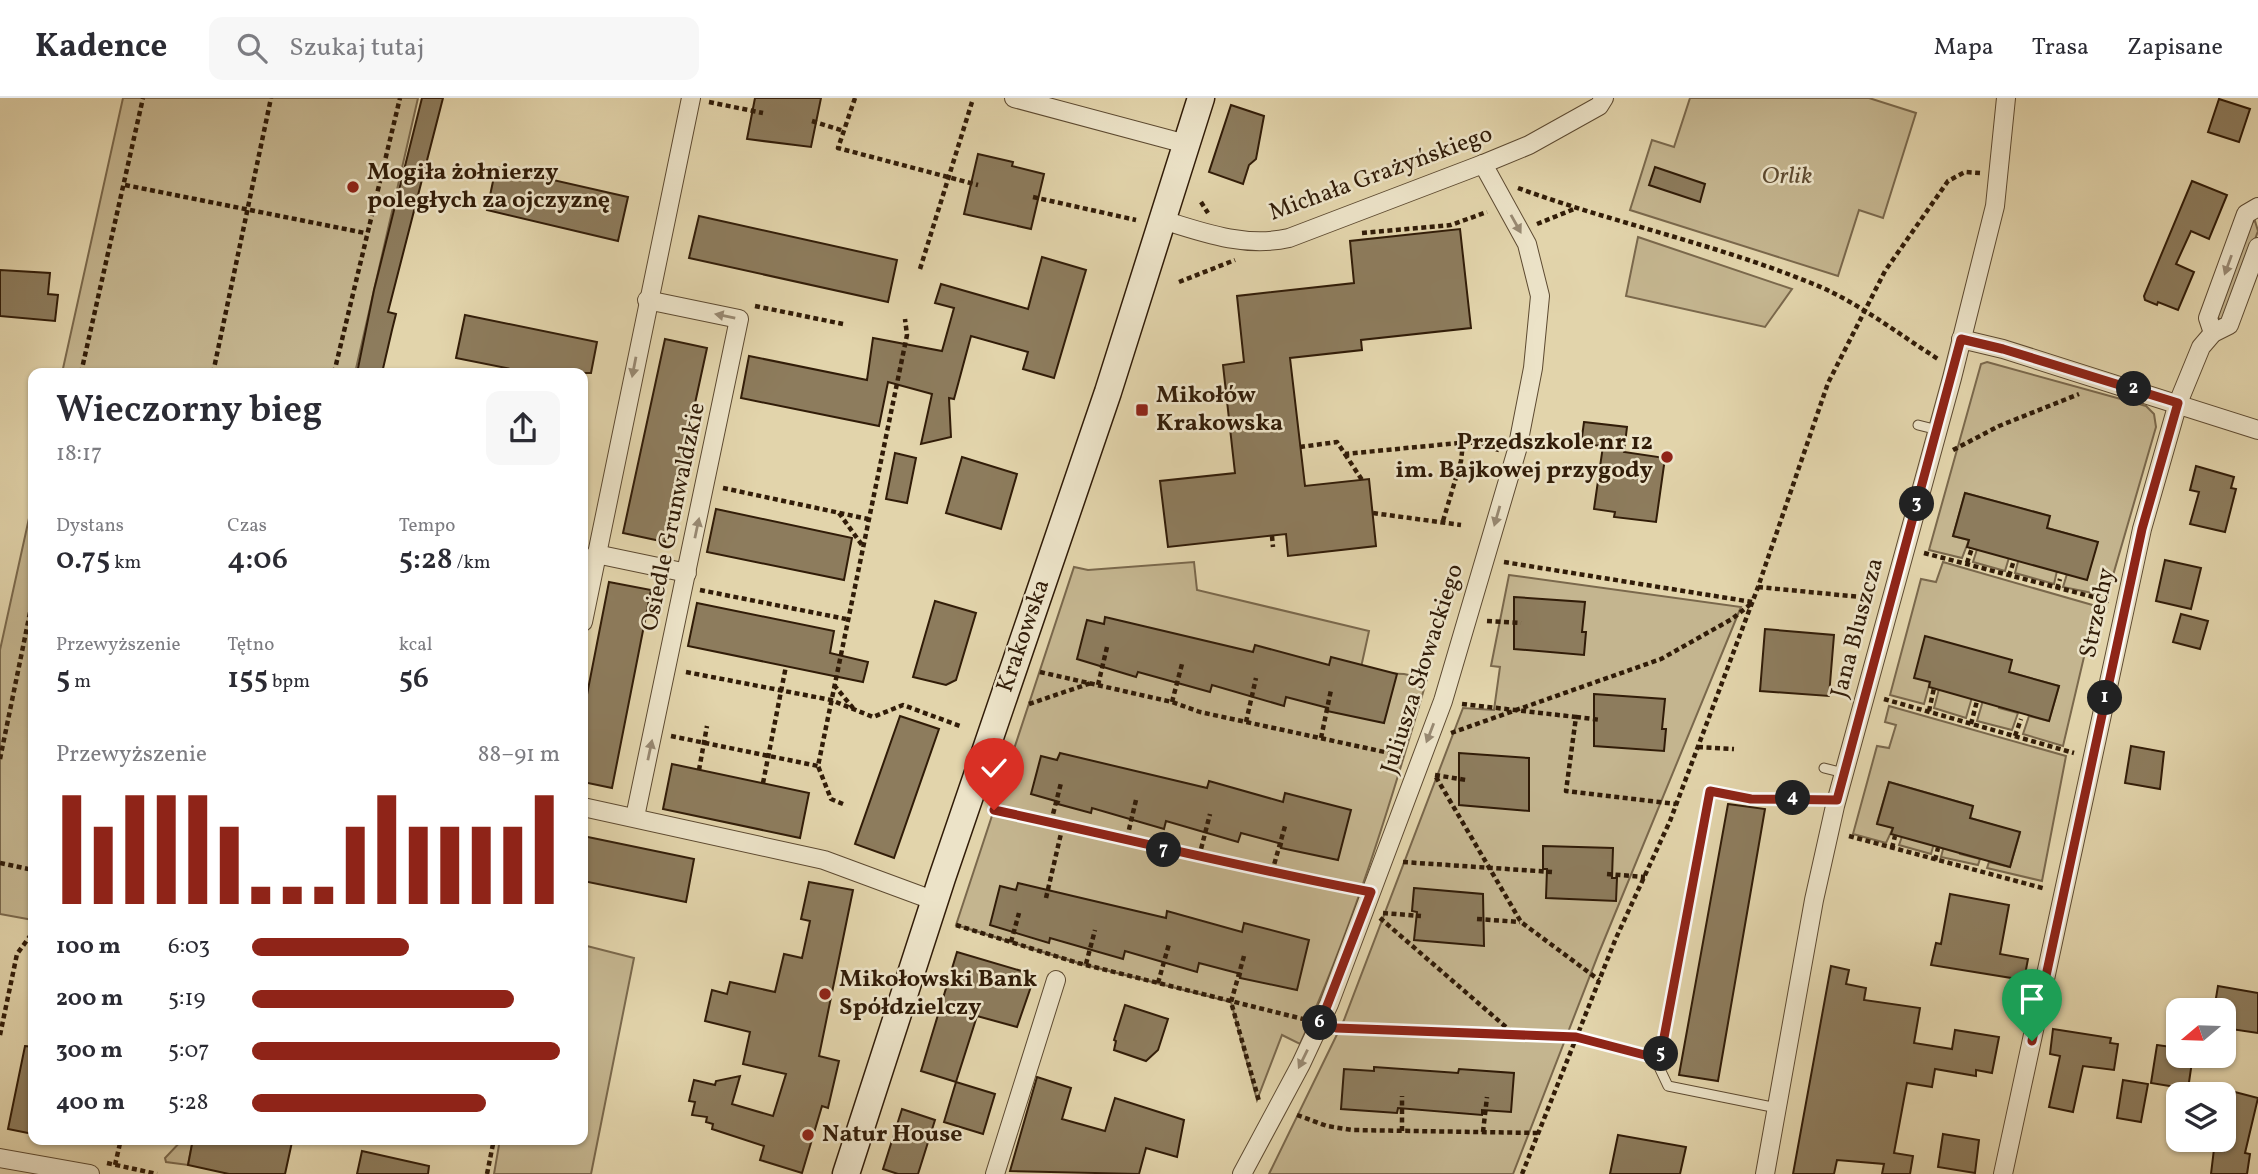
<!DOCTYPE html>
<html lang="pl">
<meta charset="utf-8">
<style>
:root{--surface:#fff;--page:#f7f7f7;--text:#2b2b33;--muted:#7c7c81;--line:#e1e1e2;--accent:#8f2418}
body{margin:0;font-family:Vollkorn,serif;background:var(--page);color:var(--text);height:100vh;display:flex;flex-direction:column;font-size:26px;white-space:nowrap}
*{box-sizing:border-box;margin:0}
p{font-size:23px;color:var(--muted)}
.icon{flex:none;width:38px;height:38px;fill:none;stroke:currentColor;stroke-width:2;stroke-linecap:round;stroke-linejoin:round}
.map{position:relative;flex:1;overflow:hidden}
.side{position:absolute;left:28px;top:270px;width:560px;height:777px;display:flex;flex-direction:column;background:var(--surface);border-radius:14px;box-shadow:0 2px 5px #0004}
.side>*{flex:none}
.needle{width:46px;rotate:251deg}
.fabs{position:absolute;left:2166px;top:900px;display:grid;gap:14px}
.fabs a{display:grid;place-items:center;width:70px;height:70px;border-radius:14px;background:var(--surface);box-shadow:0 2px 5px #0004;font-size:35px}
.pin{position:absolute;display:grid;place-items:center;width:60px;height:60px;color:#fff;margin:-72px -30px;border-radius:50% 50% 50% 0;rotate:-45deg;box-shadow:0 0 7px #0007}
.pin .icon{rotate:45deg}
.km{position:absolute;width:35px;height:35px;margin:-18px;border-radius:50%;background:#222;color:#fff;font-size:19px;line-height:35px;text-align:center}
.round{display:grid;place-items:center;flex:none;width:74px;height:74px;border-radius:14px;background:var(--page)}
.head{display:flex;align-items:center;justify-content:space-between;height:119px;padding:0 28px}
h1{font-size:38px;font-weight:600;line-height:52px}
.stats{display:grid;grid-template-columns:repeat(3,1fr);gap:10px;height:119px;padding:7px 28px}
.stats div{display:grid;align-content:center}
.stats b{font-size:30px;font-weight:600}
.stats small{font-size:19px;font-weight:400}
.stats p{font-size:19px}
.chart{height:196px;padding:14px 28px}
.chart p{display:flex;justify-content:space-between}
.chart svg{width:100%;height:126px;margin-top:7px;stroke:var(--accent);stroke-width:6}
ul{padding:0 28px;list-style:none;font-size:23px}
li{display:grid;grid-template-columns:112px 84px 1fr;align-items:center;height:52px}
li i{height:18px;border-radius:9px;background:var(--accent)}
header{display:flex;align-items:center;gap:42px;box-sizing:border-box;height:98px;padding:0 35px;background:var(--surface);border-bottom:2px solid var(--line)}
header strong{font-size:33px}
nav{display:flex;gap:38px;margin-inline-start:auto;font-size:24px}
.search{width:490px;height:63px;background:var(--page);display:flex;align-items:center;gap:18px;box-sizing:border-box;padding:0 24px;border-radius:14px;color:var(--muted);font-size:26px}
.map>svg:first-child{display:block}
</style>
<header>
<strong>Kadence</strong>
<div class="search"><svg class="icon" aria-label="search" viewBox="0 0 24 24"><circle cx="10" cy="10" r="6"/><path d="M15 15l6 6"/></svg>Szukaj tutaj</div>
<nav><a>Mapa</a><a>Trasa</a><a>Zapisane</a></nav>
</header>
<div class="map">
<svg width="2258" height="1076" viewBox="0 0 2258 1076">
<rect width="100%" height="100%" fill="#e2d4ab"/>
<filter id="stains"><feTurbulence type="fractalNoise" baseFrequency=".00286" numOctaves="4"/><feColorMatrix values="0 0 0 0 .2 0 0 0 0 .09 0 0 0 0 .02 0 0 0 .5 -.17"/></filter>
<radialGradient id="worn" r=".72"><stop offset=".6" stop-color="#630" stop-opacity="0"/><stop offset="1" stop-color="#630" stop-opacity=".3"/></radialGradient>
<!-- green -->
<g fill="#c4b58f" stroke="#7a684c" stroke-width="2">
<polygon points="123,0 418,0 355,275 62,275"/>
<polygon points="1690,0 1869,0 1916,15 1883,120 1859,112 1838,178 1630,112 1652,42 1674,49"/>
<polygon points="2255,123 2258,133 2226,222 2220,222 2216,217 2249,125"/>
<polygon points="1638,139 1792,191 1765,229 1626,198"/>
<polygon points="1987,264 2146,308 2154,316 2156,329 2107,498 2063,489 2067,476 2087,481 2097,444 2047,430 2049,418 1965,395 1953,438 1969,442 1962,460 1929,452 1981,266"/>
<polygon points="33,402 33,822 0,816 0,552"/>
<polygon points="1979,445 2011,453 2005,473 1973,464"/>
<polygon points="2020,456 2057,473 2054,486 2015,475"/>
<path d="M1194 464 1197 492 1369 533 1360 574 1404 576 1427 581C1391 704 1353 829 1300 946L1282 937 1257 1002 1231 904 1078 865 956 827 1074 469 1088 472Z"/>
<polygon points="1943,464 2096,508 2063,648 2023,636 2029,618 2049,623 2059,588 2009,574 1930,584 1924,606 1890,597 1921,481 1936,484"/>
<polygon points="1509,477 1741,509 1598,857 1513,1076 1269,1076 1344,922 1463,610 1494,612 1500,569 1491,568"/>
<polygon points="1940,587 1973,596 1966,620 1934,610"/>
<polygon points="1984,599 2000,603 1999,610 2018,615 2012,632 1977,623"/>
<polygon points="1889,608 2066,658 2042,783 1987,770 1989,764 2010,769 2020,735 1970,720 1973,708 1889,684 1877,725 1893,730 1886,745 1853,736 1877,648 1889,650 1896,627 1885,624"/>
<polygon points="1904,733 1935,742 1931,756 1899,747"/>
<polygon points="1945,744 1961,749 1960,756 1980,761 1978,767 1941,759"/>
<polygon points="583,847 634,860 591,1076 494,1076 500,1041 583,1041"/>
<polygon points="183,1041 193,1041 188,1067 166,1064 165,1060"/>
</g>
<!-- building -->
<g fill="#8d7c5d" stroke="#311c08" stroke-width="2">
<polygon points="422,0 443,0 388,214 396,216 392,232 382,275 357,275 374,192"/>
<polygon points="755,0 821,0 811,49 747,41"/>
<polygon points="2219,1 2250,11 2239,44 2208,34"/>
<polygon points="1231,7 1264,18 1256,61 1249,67 1243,86 1209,74"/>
<polygon points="978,56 1013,64 1012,68 1044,76 1031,131 964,116"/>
<polygon points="496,69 628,99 618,143 487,112"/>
<polygon points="1655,69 1705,86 1700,104 1649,87"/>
<polygon points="2192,83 2227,97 2209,141 2191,133 2176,166 2194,174 2178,212 2158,204 2157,207 2145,202 2144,198"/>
<polygon points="699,118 897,162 888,204 689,160"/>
<polygon points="1460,131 1471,230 1361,242 1362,252 1290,260 1305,388 1369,381 1376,448 1288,458 1286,436 1168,449 1160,383 1235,375 1223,267 1244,264 1237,198 1354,185 1350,143"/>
<polygon points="1042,159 1086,172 1054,280 1023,271 1028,254 971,238 954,301 949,300 951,339 921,346 932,296 888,284 879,328 741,300 749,258 867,282 873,240 942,253 954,210 935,205 941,186 1028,211"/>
<polygon points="0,172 50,175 48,196 58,197 55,223 0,218"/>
<polygon points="465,217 597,244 591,275 531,275 456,260"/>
<polygon points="665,241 707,250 665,444 623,435"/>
<polygon points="1584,324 1627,329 1624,354 1665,360 1656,424 1614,419 1615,414 1594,411 1603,348 1581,346"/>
<polygon points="895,355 916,360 907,405 886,401"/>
<polygon points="962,359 1017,376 1001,431 946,415"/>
<polygon points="2196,368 2234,379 2231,390 2236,391 2225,434 2190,426 2199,394 2190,392"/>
<polygon points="1965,395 2050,418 2047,430 2098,444 2087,482 1967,449 1969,442 1953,438"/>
<polygon points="716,411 852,440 844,482 707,454"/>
<polygon points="2165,462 2201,470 2191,511 2156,503"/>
<polygon points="609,484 651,492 612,690 583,684 583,617"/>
<polygon points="1514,499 1585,504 1582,534 1586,534 1584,557 1514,551"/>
<polygon points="935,503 976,515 956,582 946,587 913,579"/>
<polygon points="697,505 834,533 830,555 868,564 863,584 688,548"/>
<polygon points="2181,516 2208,523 2200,551 2173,544"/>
<polygon points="1105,519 1253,554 1255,547 1329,567 1331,559 1397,576 1384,625 1327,613 1328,610 1286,599 1284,608 1212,587 1210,594 1138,574 1136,579 1077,561 1087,522 1104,526"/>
<polygon points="1765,531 1834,537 1829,598 1760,593"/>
<polygon points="1925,538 2012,562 2009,574 2059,588 2049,623 1929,589 1930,584 1914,580"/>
<polygon points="1594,596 1665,601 1662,631 1666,631 1664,653 1594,648"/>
<polygon points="900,618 939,631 894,760 855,746"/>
<polygon points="2131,648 2164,654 2160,691 2125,685"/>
<polygon points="1060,655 1207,690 1209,683 1283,704 1285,695 1351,712 1338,762 1281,750 1282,746 1241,735 1238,744 1166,723 1164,731 1092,710 1091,715 1058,706 1059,704 1031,696 1041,658 1057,662"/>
<polygon points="1459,655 1529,660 1529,713 1459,707"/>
<polygon points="672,666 809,695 800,740 663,711"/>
<polygon points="1889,684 1973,708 1970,720 2020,734 2010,769 1891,736 1893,730 1877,726"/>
<polygon points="1728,706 1765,711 1718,983 1679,977"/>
<polygon points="583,738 694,761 686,804 583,783"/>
<polygon points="1543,748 1613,750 1612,780 1617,780 1616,803 1546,800 1547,771 1543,771"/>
<polygon points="809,784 853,792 819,958 839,963 828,1010 822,1008 802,1075 760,1062 764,1048 712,1031 713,1026 706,1024 707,1019 692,1017 695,1004 689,1003 694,982 715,987 716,983 740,978 732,1006 773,1018 786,976 743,966 750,934 705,923 712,892 727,896 730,884 775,894 784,856 802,860 810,823 801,821"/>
<polygon points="1018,785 1166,820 1167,813 1242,834 1244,825 1309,842 1297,892 1240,880 1241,876 1199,865 1197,874 1125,853 1123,861 1050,840 1049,845 990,827 1000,788 1016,792"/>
<polygon points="1414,790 1483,796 1484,848 1414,842 1417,814 1412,813"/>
<polygon points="1950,796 2009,807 2000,856 2028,861 2024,882 1931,867 1936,845 1941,846"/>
<polygon points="957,854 1035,877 1017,929 977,918 956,984 921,973"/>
<polygon points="1831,868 1849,872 1846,886 1866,890 1864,902 1920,910 1914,945 1952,951 1955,932 1999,939 1992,975 1976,972 1976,978 1935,971 1932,989 1907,985 1894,1055 1913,1058 1910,1076 1882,1076 1884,1066 1837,1062 1834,1076 1793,1076"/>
<polygon points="2218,888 2258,895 2258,935 2224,930 2224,912 2214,912"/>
<polygon points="1125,907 1168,921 1158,952 1146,963 1114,952 1116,943 1114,942"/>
<polygon points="2053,931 2111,940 2110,945 2118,946 2114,972 2083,968 2073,1014 2049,1009 2060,958 2050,956"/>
<polygon points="2157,947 2179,950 2179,957 2193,957 2188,991 2151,985"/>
<polygon points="25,948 33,949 33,1036 8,1031"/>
<polygon points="1374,969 1458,975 1459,971 1514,975 1511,1014 1482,1012 1482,1017 1398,1010 1397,1015 1341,1011 1344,971 1374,973"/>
<polygon points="1037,979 1071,990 1062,1021 1105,1033 1115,1000 1184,1022 1177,1059 1146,1050 1139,1076 1010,1073"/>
<polygon points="2123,982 2148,986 2141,1024 2117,1020"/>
<polygon points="956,984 995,996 983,1036 944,1024"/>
<polygon points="2231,993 2258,1000 2245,1055 2250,1056 2247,1076 2211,1076 2214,1051 2224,1053 2224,1008 2228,1009"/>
<polygon points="902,1011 935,1022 918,1076 898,1076 883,1071"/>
<polygon points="1943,1036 1979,1042 1975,1075 1938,1069"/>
<polygon points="1618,1037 1686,1049 1680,1076 1610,1076"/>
<polygon points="193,1041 278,1041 292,1044 285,1076 229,1076 188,1067"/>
<polygon points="362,1053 429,1068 428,1076 357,1076"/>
</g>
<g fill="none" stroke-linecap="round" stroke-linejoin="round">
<!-- lane casing -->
<g stroke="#5d4a31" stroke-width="11">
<g id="lane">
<polyline points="1918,327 1938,332"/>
<polyline points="1824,670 1844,675"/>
<polyline points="1777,1010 1668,988 1659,969 1710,693 1751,700 1837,702"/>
</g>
</g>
<!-- street casing -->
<g stroke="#5d4a31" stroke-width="20">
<g id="street">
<polyline points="1014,0 1186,46"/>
<path d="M1163 122C1204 135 1246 150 1289 140L1483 66 1529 47 1599 8 1604 0"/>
<polyline points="2213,235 2208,220 2246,116 2258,109"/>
<polyline points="1961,241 2003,251 2258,332"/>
<polyline points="596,456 687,475"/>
<polyline points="583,524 691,0"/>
<polyline points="583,709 824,762 935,803"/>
<polyline points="635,719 739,221 647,202"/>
<polyline points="0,1060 90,1076"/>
<polyline points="995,1076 1056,882"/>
<polyline points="1242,1076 1301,966 1329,906 1443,603 1517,352 1533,270 1540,198 1527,146 1483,66"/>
<polyline points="1765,1076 1814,802 1835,708 1952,280 1995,108 2006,0"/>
<polyline points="2003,1076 2142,431 2178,305 2201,249 2213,235 2229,227 2258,149"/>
</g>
</g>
<!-- secondary casing -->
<g stroke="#311c08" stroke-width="29">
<polyline id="secondary" points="846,1076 942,780 1108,294 1201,0"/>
</g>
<!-- path -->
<g stroke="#311c08" stroke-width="4.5" stroke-dasharray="5 3.5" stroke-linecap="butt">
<polyline points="855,0 838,50 978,87"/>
<polyline points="709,4 763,15"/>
<polyline points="812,23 844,33"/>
<polyline points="125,87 365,135"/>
<path d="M1518 90C1614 125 1715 146 1811 185 1855 202 1897 235 1938 261"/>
<polyline points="1033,99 1136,122"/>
<polyline points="1201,104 1208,115"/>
<polyline points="1537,126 1574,111"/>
<polyline points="1362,135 1451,127 1487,114"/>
<polyline points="920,171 972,4"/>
<polyline points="1179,184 1235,162"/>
<polyline points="755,208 843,226"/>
<polyline points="81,275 143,0"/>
<polyline points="213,275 271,0"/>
<polyline points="334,275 400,0"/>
<polyline points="1300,349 1337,344 1345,356 1469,344 1499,352"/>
<polyline points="1953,352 1999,328 2079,296"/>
<polyline points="1345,356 1362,382"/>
<polyline points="723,390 868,421"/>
<polyline points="839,415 862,447"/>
<polyline points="1373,415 1461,427"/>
<polyline points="1443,423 1461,363 1463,345"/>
<polyline points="1272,438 1273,449"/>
<polyline points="1924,455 2109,503"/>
<polyline points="1504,464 1752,504"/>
<polyline points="1967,465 1972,450"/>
<polyline points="2009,478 2014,462"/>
<polyline points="1758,489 1871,500"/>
<polyline points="2057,491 2060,481"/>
<polyline points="700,492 846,521"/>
<polyline points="1487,523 1521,525"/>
<polyline points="686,574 831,602 873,619 903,607 960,628"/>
<polyline points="1040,574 1172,604 1200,614 1403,658"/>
<polyline points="834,587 853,610"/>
<polyline points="1098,587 1107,549"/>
<polyline points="1884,601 2074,655"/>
<polyline points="1172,604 1182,566"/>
<polyline points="1029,606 1091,585"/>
<polyline points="1462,606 1576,619 1566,693 1676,706"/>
<polyline points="1929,613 1934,590"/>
<polyline points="1576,619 1601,622"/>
<polyline points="1246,624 1256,580"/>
<polyline points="1971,626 1977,603"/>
<polyline points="1451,635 1661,561 1732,521 1752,505"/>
<polyline points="671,638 818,668"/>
<polyline points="2015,638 2021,621"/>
<polyline points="1321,640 1331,592"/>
<polyline points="1698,649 1734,651"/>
<polyline points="0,661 33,500"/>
<polyline points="699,672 707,628"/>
<polyline points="1435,677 1466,682"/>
<polyline points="1436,679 1521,824 1599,882"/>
<polyline points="763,685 786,568"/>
<polyline points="843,706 831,701 818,668 907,237 905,221"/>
<path d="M994 712C1113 738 1232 766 1352 791"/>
<polyline points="1051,724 1061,685"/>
<polyline points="1849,738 2046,791"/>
<polyline points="1127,740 1136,702"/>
<polyline points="1892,750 1895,738"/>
<polyline points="1199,759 1210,716"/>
<polyline points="1935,762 1938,750"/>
<polyline points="1403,764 1552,774"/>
<polyline points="0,765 33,772"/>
<polyline points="1272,774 1285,728"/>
<polyline points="1607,776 1645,779"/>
<polyline points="1046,800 1063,727"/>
<polyline points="1383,815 1421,818"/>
<polyline points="1380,820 1514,936"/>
<polyline points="1477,821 1520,824"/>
<polyline points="956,827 1078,865 1303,921"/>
<polyline points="1011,844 1019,815"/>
<polyline points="1244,858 1231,904 1259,1003"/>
<polyline points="1086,866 1095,832"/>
<polyline points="1158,885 1169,846"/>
<polyline points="1339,930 1576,939 1646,957"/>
<polyline points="0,937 17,856 33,834"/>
<polyline points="1297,1017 1327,1028 1352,1032 1538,1035"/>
<polyline points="1402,1033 1402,998"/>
<polyline points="1483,1034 1487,999"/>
<polyline points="107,1065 157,1076"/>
<polyline points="115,1067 121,1041"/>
<polyline points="487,1076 494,1041"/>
<polyline points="1522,1076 1616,840 1670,723 1758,489 1828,285 1885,173 1948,83 1965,74 1980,75"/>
</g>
<!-- lane -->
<use href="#lane" stroke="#ece3c8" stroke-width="9"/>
<!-- street -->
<use href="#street" stroke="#ece3c8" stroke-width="18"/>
<!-- secondary -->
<use href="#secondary" stroke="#ece3c8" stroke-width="26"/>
</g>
<!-- one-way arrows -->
<defs><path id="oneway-solid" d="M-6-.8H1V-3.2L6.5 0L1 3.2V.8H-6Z" transform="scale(1.75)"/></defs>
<g fill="#988972">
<use href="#oneway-solid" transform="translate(1516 126) rotate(61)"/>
<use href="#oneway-solid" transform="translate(2228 167) rotate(110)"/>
<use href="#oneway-solid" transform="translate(725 218) rotate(-168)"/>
<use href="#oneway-solid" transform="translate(634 269) rotate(101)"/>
<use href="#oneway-solid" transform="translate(1497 418) rotate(106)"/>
<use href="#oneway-solid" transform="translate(697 430) rotate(-78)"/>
<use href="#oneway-solid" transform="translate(1430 635) rotate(111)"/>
<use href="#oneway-solid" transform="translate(650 652) rotate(-78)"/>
<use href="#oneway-solid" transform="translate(1303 961) rotate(116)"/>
</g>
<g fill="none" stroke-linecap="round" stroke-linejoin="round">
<!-- route casing -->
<g stroke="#fff" stroke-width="14">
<path id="route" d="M994 712C1120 739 1244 770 1371 794L1320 926 1336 930 1576 939 1660 961 1710 693 1751 701 1837 702 1961 241 2003 251 2178 305 2142 431 2032 943"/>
</g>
<!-- route -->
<use href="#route" stroke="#8f2418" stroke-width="9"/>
</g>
<!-- markers -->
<g fill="#8f2418" stroke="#ece3c8" stroke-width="2.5">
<circle cx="353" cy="89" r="7"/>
<rect x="1135" y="305" width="14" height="14" rx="3.5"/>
<circle cx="1667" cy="359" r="7"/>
<circle cx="825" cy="896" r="7"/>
<circle cx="808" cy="1037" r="7"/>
</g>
<g text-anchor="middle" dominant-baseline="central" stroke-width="5" stroke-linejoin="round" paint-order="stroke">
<!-- poi labels -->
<g font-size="24" font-weight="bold" fill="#311c08" stroke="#ece3c8" text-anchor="start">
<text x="367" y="75">Mogiła żołnierzy<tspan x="367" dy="28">poległych za ojczyznę</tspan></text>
<text x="1156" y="298">Mikołów<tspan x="1156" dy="28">Krakowska</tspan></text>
<text x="1653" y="345" text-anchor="end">Przedszkole nr 12<tspan x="1653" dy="28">im. Bajkowej przygody</tspan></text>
<text x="839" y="882">Mikołowski Bank<tspan x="839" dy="28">Spółdzielczy</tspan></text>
<text x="822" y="1037">Natur House</text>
</g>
<!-- street labels -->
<g font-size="24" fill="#311c08" stroke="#ece3c8">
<text transform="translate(1381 76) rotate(-20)">Michała Grażyńskiego</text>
<text transform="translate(674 419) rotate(-78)">Osiedle Grunwaldzkie</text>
<text transform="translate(2098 515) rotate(-78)">Strzechy</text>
<text transform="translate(1858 530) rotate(-75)">Jana Bluszcza</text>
<text transform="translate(1024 538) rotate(-71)">Krakowska</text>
<text transform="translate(1423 571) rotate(-72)">Juliusza Słowackiego</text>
</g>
<!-- park labels -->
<g font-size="24" font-style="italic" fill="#5d4a30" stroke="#ece3c8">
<text x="1787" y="79">Orlik</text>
</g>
</g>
<rect width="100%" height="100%" filter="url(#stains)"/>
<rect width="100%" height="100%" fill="url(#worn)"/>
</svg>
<div class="fabs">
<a><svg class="needle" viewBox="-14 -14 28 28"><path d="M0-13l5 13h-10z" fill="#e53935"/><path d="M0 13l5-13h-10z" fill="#7c7c81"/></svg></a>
<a><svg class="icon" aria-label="layers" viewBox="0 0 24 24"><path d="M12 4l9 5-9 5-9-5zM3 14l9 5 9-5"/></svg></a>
</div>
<div class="pin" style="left:2032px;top:943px;background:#1e9e55"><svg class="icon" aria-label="arrive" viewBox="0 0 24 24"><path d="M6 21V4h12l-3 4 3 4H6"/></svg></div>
<div class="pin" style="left:994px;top:712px;background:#d93025"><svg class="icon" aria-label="check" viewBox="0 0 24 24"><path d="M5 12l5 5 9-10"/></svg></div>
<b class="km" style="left:2105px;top:600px">1</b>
<b class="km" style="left:2134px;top:291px">2</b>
<b class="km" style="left:1917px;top:406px">3</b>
<b class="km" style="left:1793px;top:700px">4</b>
<b class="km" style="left:1661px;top:956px">5</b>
<b class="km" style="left:1320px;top:925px">6</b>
<b class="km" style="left:1164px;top:752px">7</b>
<section class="side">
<div class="head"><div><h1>Wieczorny bieg</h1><p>18:17</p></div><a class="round"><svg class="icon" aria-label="share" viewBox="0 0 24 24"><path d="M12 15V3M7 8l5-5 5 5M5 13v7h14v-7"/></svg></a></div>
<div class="stats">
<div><p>Dystans</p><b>0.75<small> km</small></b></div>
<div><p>Czas</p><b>4:06</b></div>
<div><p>Tempo</p><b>5:28<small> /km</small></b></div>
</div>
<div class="stats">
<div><p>Przewyższenie</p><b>5<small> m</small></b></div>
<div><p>Tętno</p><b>155<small> bpm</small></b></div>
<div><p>kcal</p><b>56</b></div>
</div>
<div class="chart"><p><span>Przewyższenie</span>88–91 m</p>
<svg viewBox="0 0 160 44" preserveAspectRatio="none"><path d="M5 44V6M15 44V17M25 44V6M35 44V6M45 44V6M55 44V17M65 44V38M75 44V38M85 44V38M95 44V17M105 44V6M115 44V17M125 44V17M135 44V17M145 44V17M155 44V6"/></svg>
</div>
<ul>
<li><b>100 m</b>6:03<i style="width:51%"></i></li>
<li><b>200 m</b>5:19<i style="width:85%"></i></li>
<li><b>300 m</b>5:07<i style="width:100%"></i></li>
<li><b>400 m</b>5:28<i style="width:76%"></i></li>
</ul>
</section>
</div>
